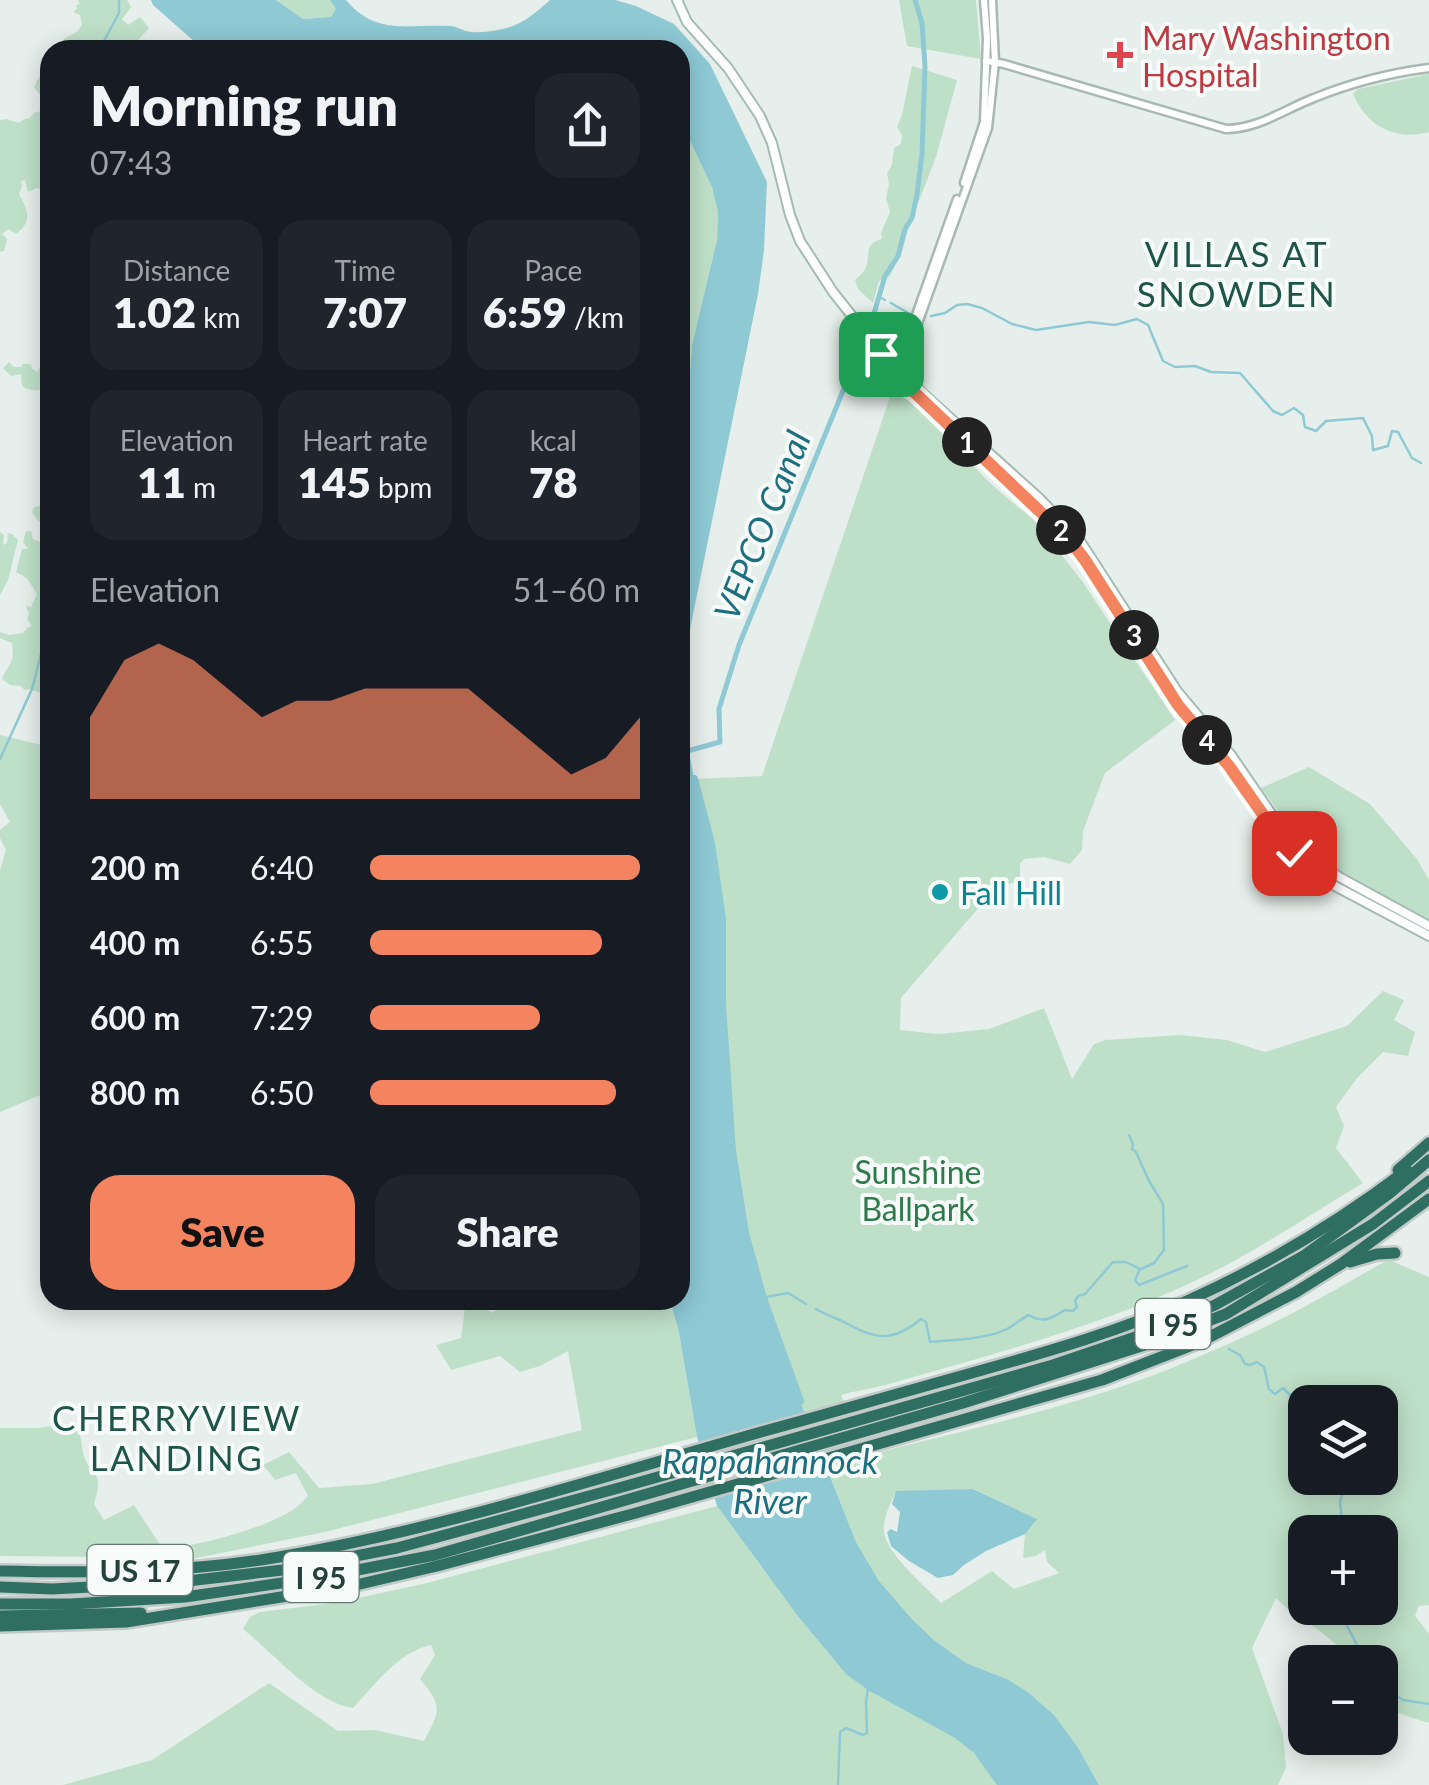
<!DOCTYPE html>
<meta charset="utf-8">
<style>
:root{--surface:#171b24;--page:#20242c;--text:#f1f3f6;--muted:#9ea1a6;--accent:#f4845f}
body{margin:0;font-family:Lato,sans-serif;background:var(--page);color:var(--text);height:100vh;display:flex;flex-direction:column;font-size:38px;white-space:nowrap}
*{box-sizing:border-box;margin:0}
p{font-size:32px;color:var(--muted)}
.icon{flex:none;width:55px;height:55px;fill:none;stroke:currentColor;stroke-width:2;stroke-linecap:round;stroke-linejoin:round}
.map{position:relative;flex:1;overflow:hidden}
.drawer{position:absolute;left:40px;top:40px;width:650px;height:1270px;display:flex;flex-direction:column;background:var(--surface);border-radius:30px;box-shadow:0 5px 25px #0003}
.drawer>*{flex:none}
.fabs{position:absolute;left:1288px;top:1385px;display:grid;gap:20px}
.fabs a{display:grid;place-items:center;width:110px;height:110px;border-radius:20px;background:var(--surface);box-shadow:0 5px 25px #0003;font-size:50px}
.pin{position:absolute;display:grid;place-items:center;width:85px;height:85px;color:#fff;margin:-42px;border-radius:20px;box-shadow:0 5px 15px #0006}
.km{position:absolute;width:50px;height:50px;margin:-25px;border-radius:50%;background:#222;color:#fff;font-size:28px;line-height:50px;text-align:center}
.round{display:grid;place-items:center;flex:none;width:105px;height:105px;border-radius:30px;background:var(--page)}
.overview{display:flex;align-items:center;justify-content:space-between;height:170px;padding:0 50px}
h1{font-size:55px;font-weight:800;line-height:75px}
.metrics{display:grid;grid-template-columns:repeat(3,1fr);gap:15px;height:170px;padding:10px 50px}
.metrics div{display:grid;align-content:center;border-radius:25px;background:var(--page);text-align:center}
.metrics b{font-size:42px;font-weight:800}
.metrics small{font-size:28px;font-weight:400}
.metrics p{font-size:28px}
.chart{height:280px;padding:20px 50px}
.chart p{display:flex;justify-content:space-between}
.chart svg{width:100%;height:180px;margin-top:10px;fill:var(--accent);opacity:.7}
.button{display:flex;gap:20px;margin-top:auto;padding:20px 50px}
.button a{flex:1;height:115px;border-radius:30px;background:var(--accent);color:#111;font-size:40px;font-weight:800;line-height:115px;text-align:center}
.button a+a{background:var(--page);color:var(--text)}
ul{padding:0 50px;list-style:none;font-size:32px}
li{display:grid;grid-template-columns:160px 120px 1fr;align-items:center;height:75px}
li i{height:25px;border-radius:12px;background:var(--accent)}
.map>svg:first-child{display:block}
</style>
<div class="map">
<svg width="1429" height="1785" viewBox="0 0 1429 1785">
<rect width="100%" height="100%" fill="#e6efeb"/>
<!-- green -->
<g fill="#bfe0c8" fill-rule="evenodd">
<polygon points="78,0 127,0 131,7 122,19 128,25 140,17 149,28 129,50 54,50 65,38 77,32 82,25 80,15 73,12 77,9 76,5 80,4"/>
<polygon points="276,0 330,0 337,9 331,17 303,19"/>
<polygon points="899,0 976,0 981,59 907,46"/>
<path d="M50 55V240L45 221 47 191 37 188 28 192 25 180 21 181 22 186 19 194C28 211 33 221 16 234L8 229 2 234 7 239 4 251 0 252V120L6 119 19 123 24 119 30 118 34 113 41 111V96L34 87Z"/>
<path d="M912 66 957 80 936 157 907 232 902 252 890 276 879 281 873 303 858 289 855 280C857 278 864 272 865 269 872 255 862 244 882 239L881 233 890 212 886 198 889 184 887 173 892 165 894 148 901 144 902 135 897 127 902 115Z"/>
<path d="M1429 74V132C1394 141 1367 126 1353 94L1358 89Z"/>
<polygon points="680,120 712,187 718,212 717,240 692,345 689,386 680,416"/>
<path d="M50 355V385C40 392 31 392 22 386L21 374 11 376 3 368 9 362 14 367H22V364H31L32 368 37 372 44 359Z"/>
<path d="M894 393H899L915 406 993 486 1035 521 1082 581 1175 720 1105 773 1083 831 1082 850 1070 864 1044 857 1024 859 1020 864V876L1017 881 994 890 901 998 900 1030 938 1034 989 1029 1044 1008 1072 1079 1094 1044 1106 1040 1180 1035 1227 1040 1265 1052 1347 1026 1383 991 1404 1000 1394 1020 1415 1032 1408 1056 1383 1052 1358 1077 1336 1107 1344 1126 1336 1148 1363 1183C1308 1216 1255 1252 1197 1280 1098 1327 990 1355 885 1385 870 1389 855 1391 841 1395L867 1455C975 1428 1088 1404 1191 1360 1234 1342 1282 1320 1322 1297 1345 1285 1366 1271 1389 1260L1429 1277V1605L1419 1606 1415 1616 1429 1634V1723C1386 1710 1380 1709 1380 1662H1357L1320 1631 1290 1611 1276 1598 1252 1648 1283 1734 1286 1768 1278 1785H1099L1077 1746 1054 1715 1028 1692 1007 1679 966 1663 934 1640 912 1619 879 1581 856 1542 800 1401 763 1298 745 1233 732 1151 722 1004V919L711 843 694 779 762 776 890 397ZM1305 1402H1380V1478H1305ZM974 1489 1036 1519 1025 1534 1023 1558 1036 1556 1045 1550 1047 1562 1059 1573 1014 1589 992 1571 941 1603C926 1587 886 1553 884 1532 883 1517 890 1504 896 1492ZM1305 1532H1380V1608H1305Z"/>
<path d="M39 506 46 509V512L50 511V696L29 689 25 690 20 686 10 685 2 679C9 661 15 666 12 643L0 638V632L9 635 23 633 27 628 32 626 27 619 29 614 26 606 31 607 37 594C30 584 29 576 16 573L22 549H28L23 542 26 531H31L33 539 40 542 45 534 43 522 38 521 32 512 34 507Z"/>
<polygon points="0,532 4,535 3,545 7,543 8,533 12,534 18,540 8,580 0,595"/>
<polygon points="0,735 50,747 50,1091 0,1112 0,870 6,850 0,838 0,830 10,822 0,804"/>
<path d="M1309 767 1370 804 1417 859 1429 880V919C1401 904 1371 891 1344 874 1311 852 1284 820 1261 788Z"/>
<path d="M478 1300 491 1313 508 1304V1300H670L679 1333 697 1437 325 1532 166 1564H132L117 1557 0 1556V1428H38L72 1423C85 1434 79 1449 87 1463 89 1468 95 1472 97 1478 100 1486 96 1496 94 1504L104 1520 134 1505 163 1549C195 1547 262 1529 289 1512 297 1508 302 1502 308 1496L296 1473 275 1480 263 1465 289 1452 319 1488 372 1484 582 1430 568 1351 540 1366 520 1372 500 1356 451 1370 436 1345 461 1338 465 1308Z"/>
<path d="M717 1506C749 1550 780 1594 815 1636 831 1656 846 1676 869 1690 912 1717 975 1735 997 1785H63L152 1760 269 1683 338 1731 375 1730 424 1741C440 1711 443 1706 420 1679L435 1655 431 1645C398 1652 375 1685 353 1708 316 1704 272 1652 243 1629L250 1617 260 1612 334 1603 423 1584Z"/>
</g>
<!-- water -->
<g fill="#8ec9d4">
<path d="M151 0H276L303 19 331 17 336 9 330 0H346C376 36 408 24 449 26 457 26 463 31 471 32 480 33 494 31 503 29 522 25 535 13 550 0H615L636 6 674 24 710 64 767 182 764 250 758 294 686 649 682 711 694 779 711 843 722 919V1004L732 1151 745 1233 763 1298 800 1401 856 1542 879 1581 912 1619 934 1640 966 1663 1007 1679 1028 1692 1054 1715 1077 1746 1099 1785H997L974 1753 955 1738 868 1690 846 1674 797 1615 717 1506 697 1437 679 1333 670 1300H680V417L689 386 692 345 717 240 718 212 712 187 680 120V50H204L153 5Z"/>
<polygon points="973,1489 1037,1519 1025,1534 986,1551 964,1565 953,1575 938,1578 909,1561 891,1546 887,1532 891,1529 897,1532 900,1512 892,1504 896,1491"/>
</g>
<!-- pier -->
<polygon fill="#e6efeb" points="809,1412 831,1466 710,1499 694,1444"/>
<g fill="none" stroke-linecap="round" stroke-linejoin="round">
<!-- stream -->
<g stroke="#8ec9d4" stroke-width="2.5">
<polyline points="99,50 119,13 119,0"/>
<polyline points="879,297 885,300"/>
<polyline points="891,303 910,314"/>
<polyline points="931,316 945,313 957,305 967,304 982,308 1012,324 1036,330 1089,322 1115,325 1137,319 1148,325 1163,361 1175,367 1195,366 1211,372 1240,373 1273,411 1282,415 1294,408 1303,415 1305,427 1316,431 1326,421 1363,418 1372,436 1373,450 1388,446 1392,431 1398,432 1412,458 1421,463"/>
<polyline points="0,759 32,689 50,619"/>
<polyline points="1129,1135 1133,1144 1132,1149 1136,1152 1149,1181 1163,1204 1164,1250 1154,1263 1141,1269"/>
<polyline points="761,1298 788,1293 806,1304"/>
<path d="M816 1309C826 1315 836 1318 846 1323 876 1340 893 1342 921 1319L926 1322 930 1342C953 1340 987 1339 1007 1329 1015 1325 1020 1319 1029 1315 1043 1324 1052 1318 1065 1310L1073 1311 1077 1307 1075 1301 1078 1296 1085 1294 1113 1262H1126L1140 1269 1135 1280 1139 1285 1187 1266"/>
<polyline points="1229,1349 1240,1355 1245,1364 1250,1365 1257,1362 1264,1367 1269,1389 1275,1394 1283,1388 1290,1395 1300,1394 1306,1402"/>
<polyline points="1343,1532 1340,1502 1346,1478"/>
<polyline points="1362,1608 1345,1622 1366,1662"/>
<polyline points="1380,1686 1403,1700 1429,1704"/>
<polyline points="838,1785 840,1732 846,1728 863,1735 867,1733 866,1702 868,1688"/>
</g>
<!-- canal -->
<polyline stroke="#8ec9d4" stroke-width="5" points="680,753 720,742 719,709 739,645 872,320 885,276 898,256 905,229 912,218 917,194 922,154 925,66 922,23 915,0"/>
<!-- river -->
<polyline stroke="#8ec9d4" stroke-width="8" points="694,779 711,843 722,919 722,1004 732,1151 745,1233 763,1298 800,1401"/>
<!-- tertiary casing -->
<g stroke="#a8b8b2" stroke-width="11">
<g id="tertiary">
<path d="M986 61 1004 64 1226 129C1258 129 1285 109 1314 98 1351 83 1390 73 1429 68"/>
<polyline points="964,183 984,122 987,38 984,0"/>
<polyline points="899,363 957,199"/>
<polyline points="908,367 911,343 988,128 995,62 992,0"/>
</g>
</g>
<!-- secondary casing -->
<g stroke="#a4bbb3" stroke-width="12">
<g id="secondary">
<polyline points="677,0 687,22 728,68 760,116 772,143 790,215 800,241 833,292 879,350 887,362 891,380 914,392 1069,539 1085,560 1179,705 1229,766 1288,848 1335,886 1429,936"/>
<polyline points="914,340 912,362 915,373"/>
<polyline points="884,353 893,360 907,365 912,378 920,391 1039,498 1078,538 1177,691 1231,755 1270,812 1294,841 1319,864 1341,878 1429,926"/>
</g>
</g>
<!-- motorway casing -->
<g stroke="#c2cac8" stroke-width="16">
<g id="motorway">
<polyline points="1398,1170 1429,1143"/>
<polyline points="1350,1262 1377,1254 1395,1253"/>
<path d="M0 1571C92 1573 187 1573 279 1557 442 1529 602 1477 761 1432 834 1412 907 1391 979 1371 1050 1351 1120 1331 1187 1301 1265 1266 1340 1221 1407 1170"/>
<polyline points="0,1587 52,1589 170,1583 283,1570 397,1548 626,1486 1053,1365 1162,1328 1215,1305 1305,1255 1390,1193 1429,1160"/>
<polyline points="0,1604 71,1604 185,1597 316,1578 435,1555 963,1403 1151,1343 1226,1314 1373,1224 1429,1181"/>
<polyline points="0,1616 141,1613"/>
<polyline points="0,1626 126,1622 356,1585 437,1566 636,1513 1102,1380 1200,1342 1296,1292 1341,1264 1429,1199"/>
</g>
</g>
<!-- tertiary -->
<use href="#tertiary" stroke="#fff" stroke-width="6"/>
<!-- secondary -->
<use href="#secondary" stroke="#fff" stroke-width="8"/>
<!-- motorway -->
<use href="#motorway" stroke="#2f6f62" stroke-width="11"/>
</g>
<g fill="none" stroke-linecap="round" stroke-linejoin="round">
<!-- route casing -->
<g stroke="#fff" stroke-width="20">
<polyline id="route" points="881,354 887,362 892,380 914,392 1069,539 1085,560 1178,705 1229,766 1271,826 1294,853"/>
</g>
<!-- route -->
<use href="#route" stroke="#f4845f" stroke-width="12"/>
</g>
<!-- markers -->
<path fill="#e0444e" stroke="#f7fbf9" stroke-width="4" d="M1115 40h10v10h10v10h-10v10h-10v-10h-10v-10h10z"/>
<circle fill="#0f9aa8" stroke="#f7fbf9" stroke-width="4" cx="940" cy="892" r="10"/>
<g text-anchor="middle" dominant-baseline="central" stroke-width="8" stroke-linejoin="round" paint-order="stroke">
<!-- shield labels -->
<g fill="#f7fbf9" stroke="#637a73" stroke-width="2.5">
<rect x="1135.5" y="1299" width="75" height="50" rx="8"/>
<rect x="87.5" y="1545" width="105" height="50" rx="8"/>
<rect x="283.5" y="1552" width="75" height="50" rx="8"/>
</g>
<g font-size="30" font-weight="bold" fill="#24423a">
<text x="1173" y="1324">I 95</text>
<text x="140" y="1570">US 17</text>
<text x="321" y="1577">I 95</text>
</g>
<!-- health labels -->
<g font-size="32" fill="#be3a42" stroke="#f7fbf9" text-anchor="start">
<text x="1142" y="37">Mary Washington<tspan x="1142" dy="37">Hospital</tspan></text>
</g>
<!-- culture labels -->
<g font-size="32" fill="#0d838f" stroke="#f7fbf9" text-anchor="start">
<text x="960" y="892">Fall Hill</text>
</g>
<!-- park labels -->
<g font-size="32" fill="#2d7a4b" stroke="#f7fbf9">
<text x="918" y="1171">Sunshine<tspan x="918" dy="37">Ballpark</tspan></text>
</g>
<!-- neighbourhood labels -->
<g font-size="35" letter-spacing="2.5" fill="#1f5548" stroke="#f7fbf9">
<text x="1237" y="253">VILLAS AT<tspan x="1237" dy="40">SNOWDEN</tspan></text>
<text x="177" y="1417">CHERRYVIEW<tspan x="177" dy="40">LANDING</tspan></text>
</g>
<!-- water labels -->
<g font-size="35" font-style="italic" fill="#1c6f80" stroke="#f7fbf9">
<text transform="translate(761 525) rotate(-68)">VEPCO Canal</text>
<text x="770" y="1460">Rappahannock<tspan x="770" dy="40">River</tspan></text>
</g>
</g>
</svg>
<div class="fabs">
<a><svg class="icon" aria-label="layers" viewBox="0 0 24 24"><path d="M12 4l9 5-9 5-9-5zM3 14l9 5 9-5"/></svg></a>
<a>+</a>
<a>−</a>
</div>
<div class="pin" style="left:881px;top:354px;background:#1e9e55"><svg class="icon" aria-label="arrive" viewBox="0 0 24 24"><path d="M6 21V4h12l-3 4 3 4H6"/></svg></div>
<div class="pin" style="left:1294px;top:853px;background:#d93025"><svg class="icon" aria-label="check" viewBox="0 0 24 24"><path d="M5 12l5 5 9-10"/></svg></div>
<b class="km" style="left:967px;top:442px">1</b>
<b class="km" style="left:1061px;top:530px">2</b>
<b class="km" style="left:1134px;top:635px">3</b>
<b class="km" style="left:1207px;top:740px">4</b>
<section class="drawer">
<div class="overview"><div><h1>Morning run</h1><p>07:43</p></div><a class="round"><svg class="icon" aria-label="share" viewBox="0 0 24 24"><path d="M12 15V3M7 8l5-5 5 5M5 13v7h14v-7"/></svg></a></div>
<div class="metrics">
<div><p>Distance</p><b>1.02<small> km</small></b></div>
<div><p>Time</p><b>7:07</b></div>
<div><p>Pace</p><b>6:59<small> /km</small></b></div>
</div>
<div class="metrics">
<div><p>Elevation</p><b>11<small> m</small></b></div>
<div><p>Heart rate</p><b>145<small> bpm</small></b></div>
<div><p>kcal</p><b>78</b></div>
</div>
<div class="chart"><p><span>Elevation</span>51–60 m</p>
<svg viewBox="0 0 160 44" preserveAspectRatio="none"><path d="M0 44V24L10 10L20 6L30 10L40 17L50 24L60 20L70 20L80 17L90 17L100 17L110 17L120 24L130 31L140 38L150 34L160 24V44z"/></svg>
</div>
<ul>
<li><b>200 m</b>6:40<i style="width:100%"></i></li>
<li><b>400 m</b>6:55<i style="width:86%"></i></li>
<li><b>600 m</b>7:29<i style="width:63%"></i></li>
<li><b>800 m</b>6:50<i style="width:91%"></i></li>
</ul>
<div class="button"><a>Save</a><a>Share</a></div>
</section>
</div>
